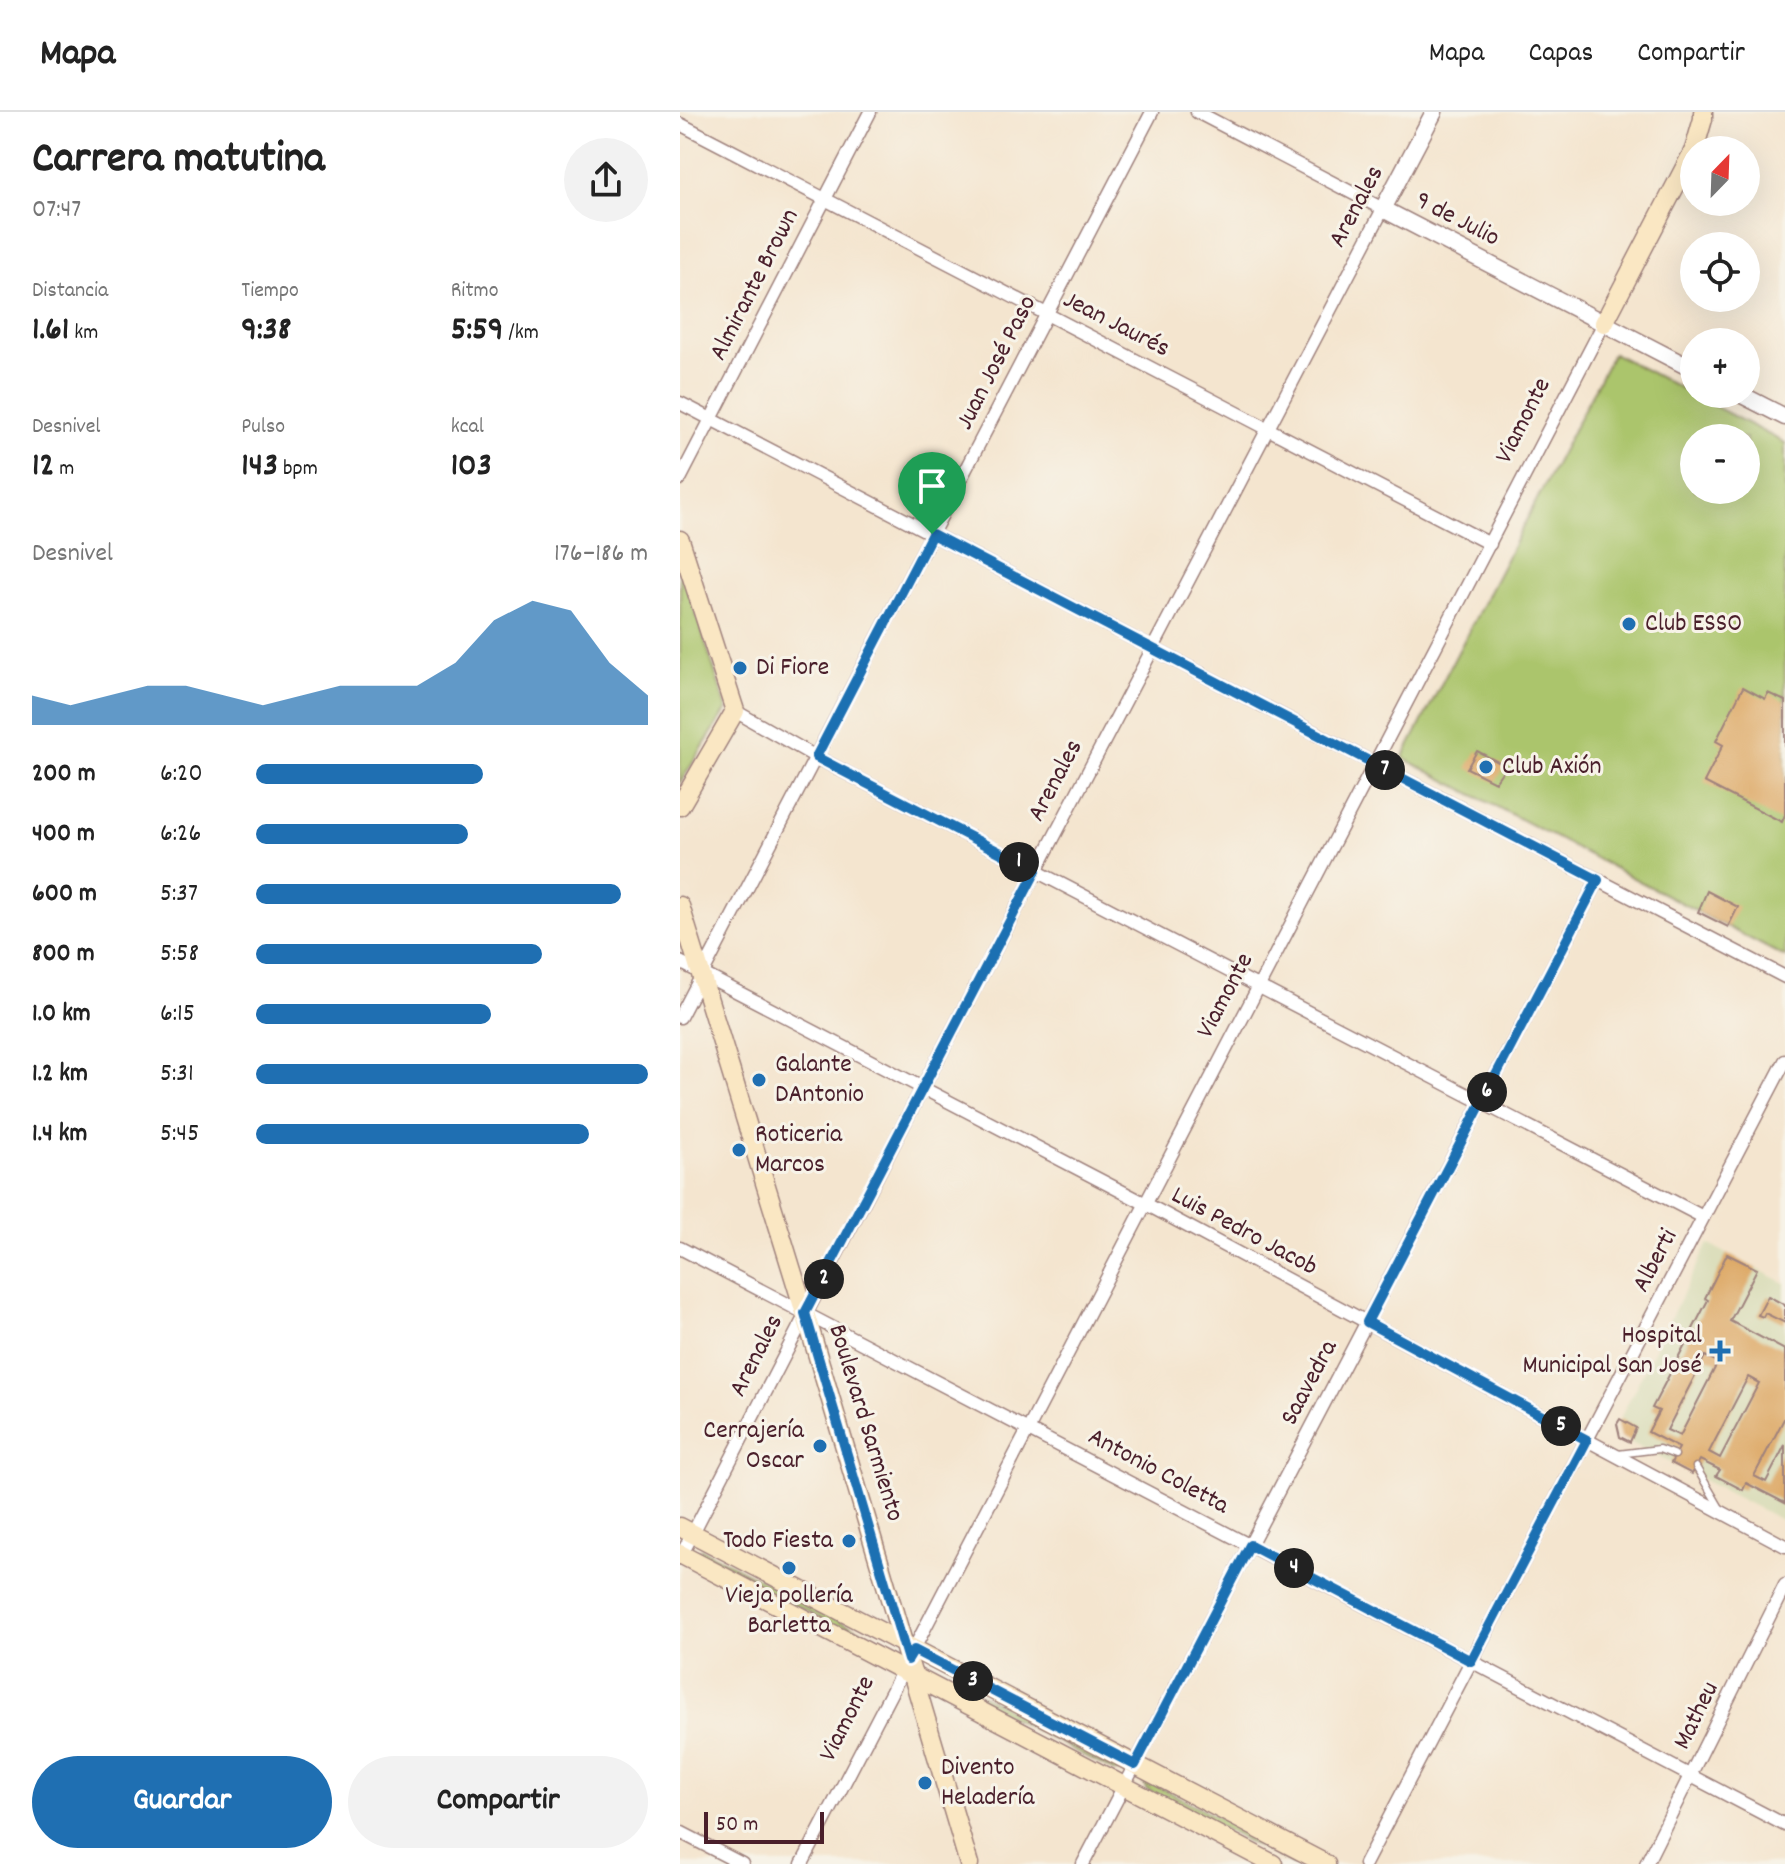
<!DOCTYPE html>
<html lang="es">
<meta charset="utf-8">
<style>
:root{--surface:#fff;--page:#f2f2f2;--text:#222;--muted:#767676;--line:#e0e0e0;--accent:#1f6fb2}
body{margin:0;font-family:Dekko,sans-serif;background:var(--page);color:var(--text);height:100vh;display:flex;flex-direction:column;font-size:30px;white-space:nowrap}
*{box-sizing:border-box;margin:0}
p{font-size:26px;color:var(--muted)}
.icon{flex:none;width:44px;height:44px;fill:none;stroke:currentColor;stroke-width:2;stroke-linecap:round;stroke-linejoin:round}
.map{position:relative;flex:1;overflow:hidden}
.panel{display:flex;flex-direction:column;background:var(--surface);width:680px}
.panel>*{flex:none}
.needle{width:52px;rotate:23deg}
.buttons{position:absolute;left:1000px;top:24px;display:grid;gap:16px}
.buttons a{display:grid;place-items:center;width:80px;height:80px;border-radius:50%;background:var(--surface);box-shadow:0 8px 32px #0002;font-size:40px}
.scale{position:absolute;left:24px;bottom:20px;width:120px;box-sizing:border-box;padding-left:8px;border:4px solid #4a1f2b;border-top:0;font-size:22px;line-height:28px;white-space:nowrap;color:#4a1f2b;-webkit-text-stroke:6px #f7f3e8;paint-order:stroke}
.pin{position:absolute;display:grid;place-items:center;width:68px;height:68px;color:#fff;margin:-82px -34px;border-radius:50% 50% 50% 0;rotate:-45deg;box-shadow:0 0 8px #0007}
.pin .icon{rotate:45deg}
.km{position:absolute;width:40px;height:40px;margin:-20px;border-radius:50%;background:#222;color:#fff;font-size:22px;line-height:40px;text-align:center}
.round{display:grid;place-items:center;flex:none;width:84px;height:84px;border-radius:42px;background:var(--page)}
.headline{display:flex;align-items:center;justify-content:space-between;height:136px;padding:0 32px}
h1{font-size:44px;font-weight:700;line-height:60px}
.stats{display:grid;grid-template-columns:repeat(3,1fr);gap:12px;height:136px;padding:8px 32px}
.stats div{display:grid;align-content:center}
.stats b{font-size:34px;font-weight:700}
.stats small{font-size:22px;font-weight:400}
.stats p{font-size:22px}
.chart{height:224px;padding:16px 32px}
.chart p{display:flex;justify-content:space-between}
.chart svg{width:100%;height:144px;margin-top:8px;fill:var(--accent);opacity:.7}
.button{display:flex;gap:16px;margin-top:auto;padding:16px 32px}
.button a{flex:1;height:92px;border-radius:48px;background:var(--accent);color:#fff;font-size:32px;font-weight:700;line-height:92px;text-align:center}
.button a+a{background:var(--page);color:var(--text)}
ul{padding:0 32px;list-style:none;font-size:26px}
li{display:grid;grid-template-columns:128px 96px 1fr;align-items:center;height:60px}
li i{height:20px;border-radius:10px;background:var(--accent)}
header{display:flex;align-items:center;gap:48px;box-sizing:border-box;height:112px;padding:0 40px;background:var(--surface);border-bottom:2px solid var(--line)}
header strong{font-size:38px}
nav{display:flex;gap:44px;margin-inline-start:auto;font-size:28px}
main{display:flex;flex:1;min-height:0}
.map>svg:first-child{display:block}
</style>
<header>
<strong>Mapa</strong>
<nav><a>Mapa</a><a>Capas</a><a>Compartir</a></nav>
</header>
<main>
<section class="panel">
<div class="headline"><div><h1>Carrera matutina</h1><p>07:47</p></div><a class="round"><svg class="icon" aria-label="share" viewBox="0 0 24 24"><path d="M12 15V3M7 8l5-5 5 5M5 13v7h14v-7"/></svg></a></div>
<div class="stats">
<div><p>Distancia</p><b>1.61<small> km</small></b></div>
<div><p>Tiempo</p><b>9:38</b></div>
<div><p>Ritmo</p><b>5:59<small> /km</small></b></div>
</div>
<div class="stats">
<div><p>Desnivel</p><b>12<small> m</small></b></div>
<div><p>Pulso</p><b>143<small> bpm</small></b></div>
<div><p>kcal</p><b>103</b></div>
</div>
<div class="chart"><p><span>Desnivel</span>176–186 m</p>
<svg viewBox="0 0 160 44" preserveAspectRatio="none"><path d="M0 44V35L10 38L20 35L30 32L40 32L50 35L60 38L70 35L80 32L90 32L100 32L110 25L120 12L130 6L140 9L150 25L160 35V44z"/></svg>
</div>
<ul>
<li><b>200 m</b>6:20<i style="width:58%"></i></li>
<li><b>400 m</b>6:26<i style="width:54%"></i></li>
<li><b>600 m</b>5:37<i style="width:93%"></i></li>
<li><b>800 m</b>5:58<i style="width:73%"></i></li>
<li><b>1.0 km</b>6:15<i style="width:60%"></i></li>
<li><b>1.2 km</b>5:31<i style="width:100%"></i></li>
<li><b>1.4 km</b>5:45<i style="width:85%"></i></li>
</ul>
<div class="button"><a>Guardar</a><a>Compartir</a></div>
</section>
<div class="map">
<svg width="1105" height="1752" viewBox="0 0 1105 1752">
<rect width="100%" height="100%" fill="#f7f3e8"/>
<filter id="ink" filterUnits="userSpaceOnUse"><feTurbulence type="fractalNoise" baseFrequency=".0125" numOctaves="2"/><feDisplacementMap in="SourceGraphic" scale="16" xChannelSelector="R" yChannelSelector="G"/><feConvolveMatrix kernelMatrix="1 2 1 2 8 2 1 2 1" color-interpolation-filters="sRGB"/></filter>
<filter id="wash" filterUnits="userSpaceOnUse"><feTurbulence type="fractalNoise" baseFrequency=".006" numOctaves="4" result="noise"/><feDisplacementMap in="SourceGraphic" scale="32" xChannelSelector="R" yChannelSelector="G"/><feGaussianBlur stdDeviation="1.8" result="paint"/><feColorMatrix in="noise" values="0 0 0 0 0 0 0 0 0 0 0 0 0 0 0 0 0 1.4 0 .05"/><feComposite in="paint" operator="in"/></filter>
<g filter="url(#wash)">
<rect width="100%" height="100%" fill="#f4e5cf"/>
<!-- built -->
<polygon fill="#dcdebc" points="1028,1132 1105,1171 1105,1410 940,1325 937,1312"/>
<!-- green -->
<g fill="#abc56c" stroke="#7a724c" stroke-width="2" fill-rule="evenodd">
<path d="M933 241 1105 331V845L723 646ZM1014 326H1066V378H1014Z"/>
<polygon points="0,452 47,597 0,671"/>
<polygon points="21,1437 208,1533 210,1538 204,1540 19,1442"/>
<polygon points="252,1557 441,1655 440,1658 435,1660 249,1562"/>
<polygon points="467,1669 470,1670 629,1752 612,1752 466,1677 464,1671"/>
</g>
<g id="blocks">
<!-- building -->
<g fill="#deab6a" fill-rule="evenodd">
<polygon points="1063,575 1085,587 1088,581 1105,589 1105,703 1102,710 1024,670 1043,633 1036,629"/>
<polygon points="797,639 826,654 815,670 787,656"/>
<polygon points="1027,779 1058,795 1048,815 1018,800"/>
<path d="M1047 1142 1077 1157 1050 1209 1105 1238V1305L1074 1364 1086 1370 1105 1333V1391L1066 1371 1063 1378 1036 1364 1040 1358 1020 1348 1012 1362 991 1351 999 1336 968 1320 979 1299 972 1296 1028 1188 1025 1186ZM1025 1244 1038 1250 1000 1324 987 1318ZM1068 1265 1079 1271 1040 1346 1029 1340Z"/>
<polygon points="1088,1184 1105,1193 1105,1211 1085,1201 1083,1205 1078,1203"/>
<polygon points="940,1307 956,1316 950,1330 940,1325 937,1312"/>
</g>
</g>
</g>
<g filter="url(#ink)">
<use href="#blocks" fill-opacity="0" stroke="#9f827d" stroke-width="2"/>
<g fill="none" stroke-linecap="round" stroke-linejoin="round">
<!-- service casing -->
<g stroke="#9f827d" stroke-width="9">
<g id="service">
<polyline points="938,1342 979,1337 995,1343"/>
<polyline points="1016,1355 1040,1396"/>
</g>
</g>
<!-- minor casing -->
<g stroke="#9f827d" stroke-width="15">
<g id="minor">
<polyline points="0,12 810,432"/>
<polyline points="0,291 1105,865"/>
<polyline points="0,367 190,0"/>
<polyline points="55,599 136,645 1023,1105"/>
<polyline points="0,850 466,1092 1105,1434"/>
<polyline points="0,905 472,0"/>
<polyline points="0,1136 1105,1713"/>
<polyline points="0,1446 243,975 703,97 517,0"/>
<polyline points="0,1720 62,1752"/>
<polyline points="122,1752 924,211"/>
<polyline points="403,1752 918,768"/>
<polyline points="685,1752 1105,949"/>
<polyline points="966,1752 1105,1473"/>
</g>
</g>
<!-- tertiary casing -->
<g stroke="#9f827d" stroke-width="19">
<g id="tertiary">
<polyline points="754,0 703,97 1014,258"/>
<polyline points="1060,282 1105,305"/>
</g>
</g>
<!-- secondary casing -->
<g stroke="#9f827d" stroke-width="21">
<g id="secondary">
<polyline points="1014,38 1023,7 1023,0"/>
<polyline points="924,211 1014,38"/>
<polyline points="0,428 55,599 0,694"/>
<polyline points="0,794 125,1201 289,1752"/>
<polyline points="0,1415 646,1752"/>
<polyline points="0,1442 593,1752"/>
</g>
</g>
<!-- service -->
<use href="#service" stroke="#fff" stroke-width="6"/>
<!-- minor -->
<use href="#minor" stroke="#fff" stroke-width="12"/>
<!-- tertiary -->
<use href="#tertiary" stroke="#fff" stroke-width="16"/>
<!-- secondary -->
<use href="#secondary" stroke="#fae7c3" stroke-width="18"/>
</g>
</g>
<g fill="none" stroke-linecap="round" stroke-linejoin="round" filter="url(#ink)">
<!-- route casing -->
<g stroke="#fff" stroke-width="16">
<polygon id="route" points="252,422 918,768 687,1210 907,1328 791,1549 570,1433 455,1653 234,1538 228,1548 125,1201 356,759 136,645"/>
</g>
<!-- route -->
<use href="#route" stroke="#1f6fb2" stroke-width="10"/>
</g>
<!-- markers -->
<g fill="#1f6fb2" stroke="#f7f3e8" stroke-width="3">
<circle cx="949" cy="512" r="8"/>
<circle cx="60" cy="556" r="8"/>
<circle cx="806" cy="655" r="8"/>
<circle cx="79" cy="968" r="8"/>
<circle cx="59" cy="1038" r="8"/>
<path d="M1036 1227h8v8h8v8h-8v8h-8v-8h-8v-8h8z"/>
<circle cx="140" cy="1334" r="8"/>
<circle cx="169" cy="1429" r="8"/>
<circle cx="109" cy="1456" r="8"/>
<circle cx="245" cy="1671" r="8"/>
</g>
<g text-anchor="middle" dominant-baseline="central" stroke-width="6" stroke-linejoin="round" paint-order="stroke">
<!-- street labels -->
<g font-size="26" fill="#4a1f2b" stroke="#f7f3e8">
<text transform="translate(677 95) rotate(-62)">Arenales</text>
<text transform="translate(777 108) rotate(27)">9 de Julio</text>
<text transform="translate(75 173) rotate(-63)">Almirante Brown</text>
<text transform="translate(436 213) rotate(27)">Jean Jaurés</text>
<text transform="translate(317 251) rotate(-63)">Juan José Paso</text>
<text transform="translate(844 309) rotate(-63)">Viamonte</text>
<text transform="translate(376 669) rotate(-62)">Arenales</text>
<text transform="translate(546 884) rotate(-62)">Viamonte</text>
<text transform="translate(564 1120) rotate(28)">Luis Pedro Jacob</text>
<text transform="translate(976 1149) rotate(-62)">Alberti</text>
<text transform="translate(77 1244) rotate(-63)">Arenales</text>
<text transform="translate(630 1271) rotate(-62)">Saavedra</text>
<text transform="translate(185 1311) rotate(73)">Boulevard Sarmiento</text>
<text transform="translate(478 1360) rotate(28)">Antonio Coletta</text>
<text transform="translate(1017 1604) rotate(-64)">Matheu</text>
<text transform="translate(168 1607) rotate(-63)">Viamonte</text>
</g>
<!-- poi labels -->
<g font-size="26" fill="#4a1f2b" stroke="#f7f3e8" text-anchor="start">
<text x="965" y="512">Club ESSO</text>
<text x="76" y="556">Di Fiore</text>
<text x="822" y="655">Club Axión</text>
<text x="95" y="953">Galante<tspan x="95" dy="30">DAntonio</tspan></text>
<text x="75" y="1023">Roticeria<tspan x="75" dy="30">Marcos</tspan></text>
<text x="1022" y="1224" text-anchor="end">Hospital<tspan x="1022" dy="30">Municipal San José</tspan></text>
<text x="124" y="1319" text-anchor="end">Cerrajería<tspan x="124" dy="30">Oscar</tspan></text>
<text x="153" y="1429" text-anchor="end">Todo Fiesta</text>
<text x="109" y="1484" text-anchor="middle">Vieja pollería<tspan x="109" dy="30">Barletta</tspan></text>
<text x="261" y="1656">Divento<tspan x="261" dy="30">Heladería</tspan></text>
</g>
</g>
</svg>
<div class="buttons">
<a><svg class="needle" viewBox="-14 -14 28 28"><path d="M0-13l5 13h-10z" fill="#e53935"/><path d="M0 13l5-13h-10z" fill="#767676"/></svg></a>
<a><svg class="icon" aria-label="locate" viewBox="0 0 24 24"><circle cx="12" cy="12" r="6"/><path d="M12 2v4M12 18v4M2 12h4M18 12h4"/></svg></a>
<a>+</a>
<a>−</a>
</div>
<div class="scale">50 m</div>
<div class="pin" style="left:252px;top:422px;background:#1e9e55"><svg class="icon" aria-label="arrive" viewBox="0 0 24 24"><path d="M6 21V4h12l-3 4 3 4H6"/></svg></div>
<b class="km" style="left:339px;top:750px">1</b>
<b class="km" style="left:144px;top:1167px">2</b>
<b class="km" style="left:293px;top:1569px">3</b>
<b class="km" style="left:614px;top:1456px">4</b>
<b class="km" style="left:881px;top:1314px">5</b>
<b class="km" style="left:807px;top:980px">6</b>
<b class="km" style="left:705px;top:658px">7</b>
</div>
</main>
